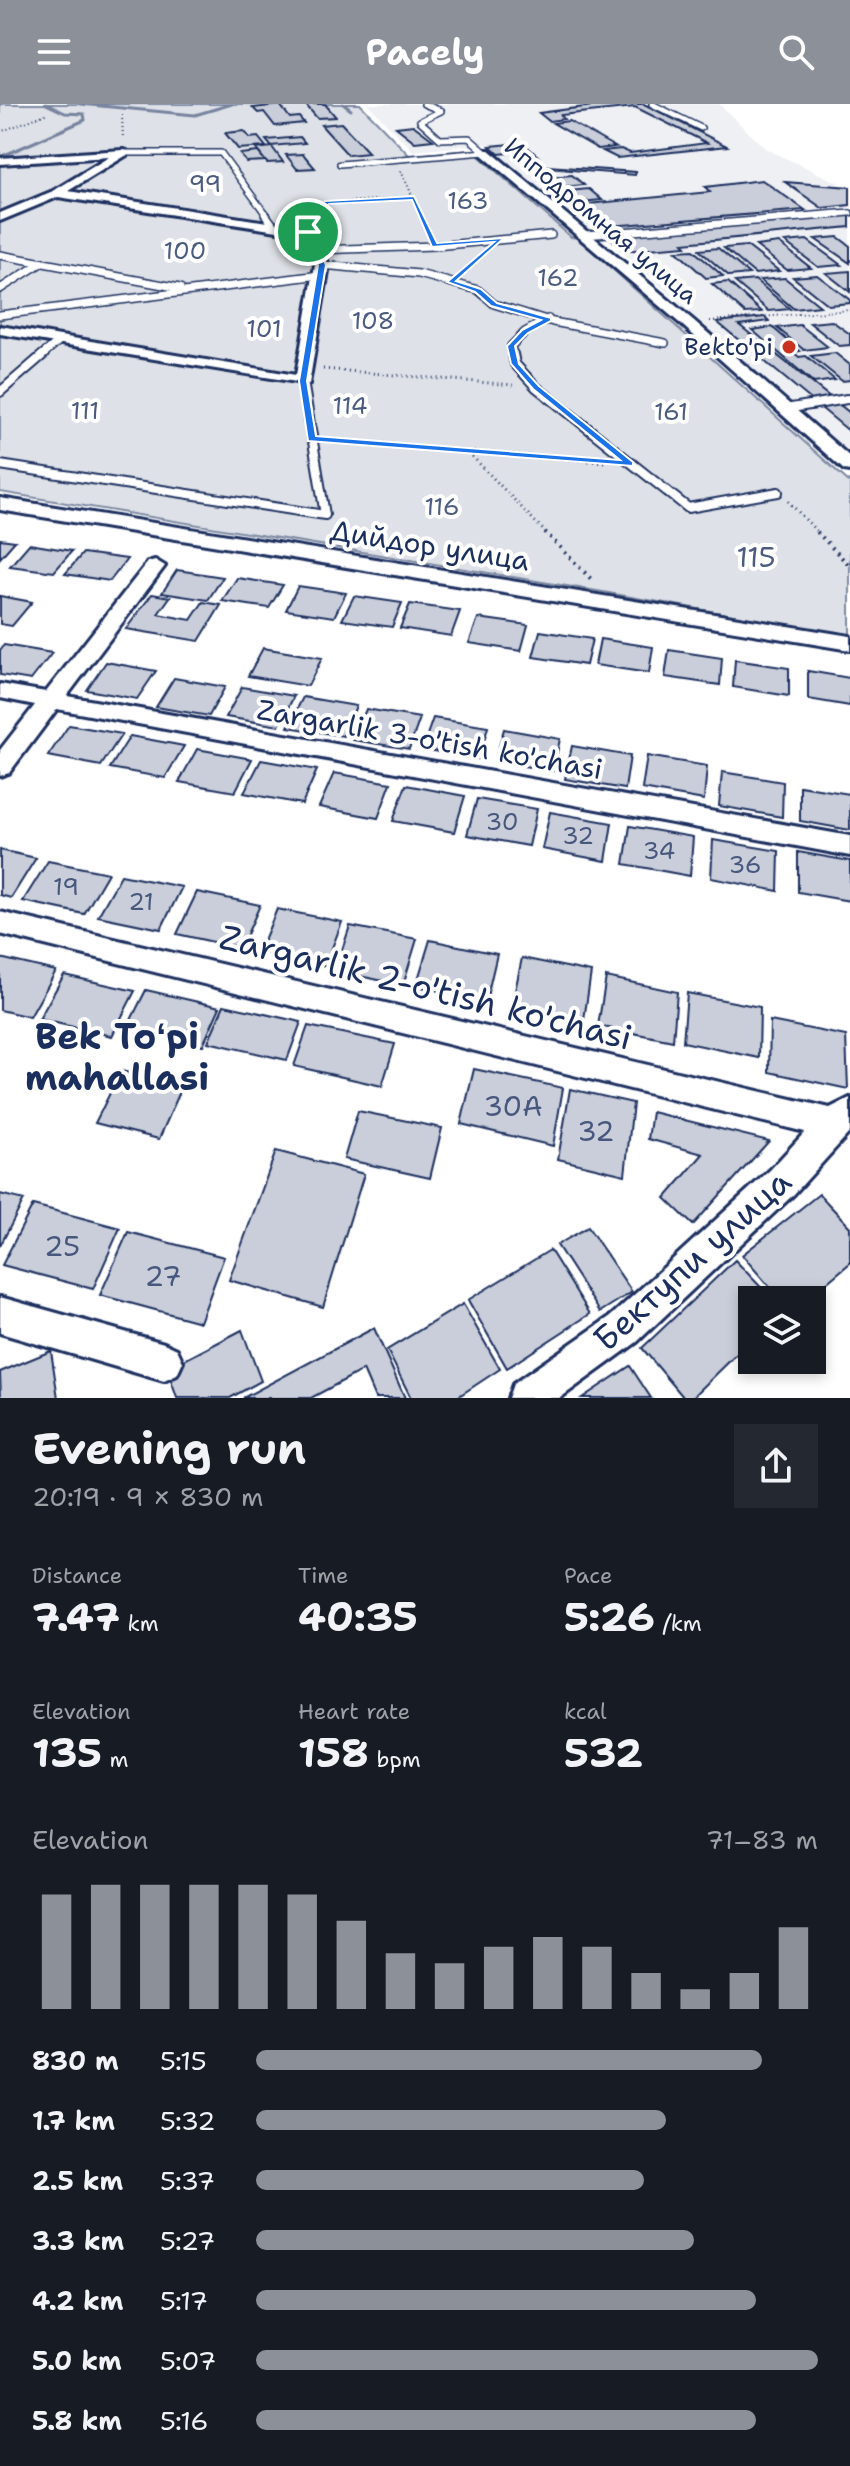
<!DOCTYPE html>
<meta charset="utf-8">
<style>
:root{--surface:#171b24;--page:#242831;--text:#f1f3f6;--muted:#9ea1a6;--accent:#8c9099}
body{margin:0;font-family:"Shantell Sans",sans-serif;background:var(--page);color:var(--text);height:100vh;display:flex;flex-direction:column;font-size:30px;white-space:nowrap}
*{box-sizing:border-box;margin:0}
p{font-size:26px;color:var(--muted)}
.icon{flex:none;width:44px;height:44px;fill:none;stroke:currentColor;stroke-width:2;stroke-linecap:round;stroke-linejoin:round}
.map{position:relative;height:1294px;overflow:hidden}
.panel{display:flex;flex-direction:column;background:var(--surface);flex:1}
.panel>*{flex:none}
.controls{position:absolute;left:738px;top:1182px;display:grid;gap:16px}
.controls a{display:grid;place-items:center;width:88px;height:88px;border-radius:0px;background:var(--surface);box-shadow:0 4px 12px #0003;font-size:40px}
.pin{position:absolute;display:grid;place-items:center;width:68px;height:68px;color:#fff;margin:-34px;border:4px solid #fff;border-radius:50%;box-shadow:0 2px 8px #0007}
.round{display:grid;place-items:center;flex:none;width:84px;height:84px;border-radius:0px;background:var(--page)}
.overview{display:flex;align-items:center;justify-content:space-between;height:136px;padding:0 32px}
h1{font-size:44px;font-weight:700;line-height:60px}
.figures{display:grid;grid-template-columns:repeat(3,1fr);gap:12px;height:136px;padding:8px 32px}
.figures div{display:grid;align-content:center}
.figures b{font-size:40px;font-weight:700}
.figures small{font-size:22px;font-weight:400}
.figures p{font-size:22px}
.chart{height:224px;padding:16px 32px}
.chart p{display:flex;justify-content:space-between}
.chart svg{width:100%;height:144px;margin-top:8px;stroke:var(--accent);stroke-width:6}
ul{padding:0 32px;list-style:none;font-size:26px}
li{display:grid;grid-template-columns:128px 96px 1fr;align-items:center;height:60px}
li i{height:20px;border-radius:10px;background:var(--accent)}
header{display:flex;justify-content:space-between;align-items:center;height:104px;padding:0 32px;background:var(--accent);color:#fff;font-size:36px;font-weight:700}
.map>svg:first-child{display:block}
</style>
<header><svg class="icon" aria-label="menu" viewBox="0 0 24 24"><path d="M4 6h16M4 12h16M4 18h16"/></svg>Pacely<svg class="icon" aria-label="search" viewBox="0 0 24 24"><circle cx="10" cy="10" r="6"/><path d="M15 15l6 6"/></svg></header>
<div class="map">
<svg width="850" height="1294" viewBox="0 0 850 1294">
<rect width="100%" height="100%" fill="#fff"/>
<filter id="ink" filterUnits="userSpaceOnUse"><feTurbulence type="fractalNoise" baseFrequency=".0125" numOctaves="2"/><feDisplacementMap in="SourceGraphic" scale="16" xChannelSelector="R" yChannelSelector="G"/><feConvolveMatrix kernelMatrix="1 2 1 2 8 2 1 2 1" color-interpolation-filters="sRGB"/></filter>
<g filter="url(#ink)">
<!-- built -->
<g fill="#eff0f4">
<polygon points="368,0 719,0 766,45 841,80 811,79 850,82 850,105 588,129 487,40 413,47"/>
<polygon points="850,111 850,353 607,134"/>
</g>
<!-- green -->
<polygon fill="#dee1e7" stroke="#7c88a2" stroke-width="2" points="0,0 360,0 409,51 472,46 571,133 578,134 850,379 850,532 603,488 0,388"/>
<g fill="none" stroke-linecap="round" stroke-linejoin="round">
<!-- stream -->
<g stroke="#77839f" stroke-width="3">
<polyline points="80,0 195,11 232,0"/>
<polyline points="343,0 351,6"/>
<polyline points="0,53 85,16 84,10 65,9 46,0"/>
</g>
</g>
<!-- building -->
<g fill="#caceda" stroke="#1b2f5e" stroke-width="2">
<polygon points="305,0 325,0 336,13 317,14"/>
<polygon points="608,0 644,0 727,42 617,54 603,47 621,45 630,49 707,39 635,3 561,11 564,15 549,17 539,9"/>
<polygon points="280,1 290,14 299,13 304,19 275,22 264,8 258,9 253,4"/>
<polygon points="569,17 615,43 598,45 553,19"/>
<polygon points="341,19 369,49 348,51 321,21"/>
<polygon points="413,21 433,36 415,38 396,23"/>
<polygon points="244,27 250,34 258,33 266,43 238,45 225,29"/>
<polygon points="300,33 305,39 271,42 266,36"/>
<polygon points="523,39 539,53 527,54 520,48 499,50 490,42"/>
<polygon points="272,43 283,58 267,59 256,45"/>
<polygon points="258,48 265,57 246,58 240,50"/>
<polygon points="303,50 315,64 297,65 286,51"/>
<polygon points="547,62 636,68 635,71 545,64"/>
<polygon points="572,71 584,81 562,83 550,73"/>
<polygon points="762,76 805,106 598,123 577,101 710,88 705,83"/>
<polygon points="785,78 850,83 850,101 822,104"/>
<polygon points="589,85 602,96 580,98 568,87"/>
<polygon points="850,110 850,123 683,139 686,142 624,147 609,132"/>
<polygon points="838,133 850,142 850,159 815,135"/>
<polygon points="807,136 841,161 818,163 785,138"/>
<polygon points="779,139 811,164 787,166 756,142"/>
<polygon points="747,142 779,167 755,170 724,144"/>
<polygon points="718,144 749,170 729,172 699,146"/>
<polygon points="693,146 723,172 706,174 676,147"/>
<polygon points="850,167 850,188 826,169"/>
<polygon points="817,171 850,196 850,199 828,201 793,173"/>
<polygon points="785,174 820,202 794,205 760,176"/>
<polygon points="755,176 790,205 769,207 735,178"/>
<polygon points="728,178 762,208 745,209 712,180"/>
<polygon points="765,213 769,217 739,221 850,309 850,328 717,218"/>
<polygon points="832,217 850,230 850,241 839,242 810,219"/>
<polygon points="800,221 828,243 804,246 777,224"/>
<polygon points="772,223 800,247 793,248 799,253 806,252 835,276 814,279 752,226"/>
<polygon points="835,249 850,261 850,276 842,277 811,252"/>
<polygon points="0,435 15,437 0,454"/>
<polygon points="29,440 72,447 54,468 10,462"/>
<polygon points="83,449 127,455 110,477 65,470"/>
<polygon points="177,466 223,473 208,496 162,489"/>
<polygon points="237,474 283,481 269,504 222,497"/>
<polygon points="298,482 346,489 334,513 286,506"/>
<polygon points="152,490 170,493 158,510 191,516 203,498 221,501 199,537 126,525"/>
<polygon points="0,492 32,498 12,522 0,520"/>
<polygon points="354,492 402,499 392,523 342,516"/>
<polygon points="410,500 460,507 451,532 400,524"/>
<polygon points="478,514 528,521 521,547 469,539"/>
<polygon points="540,527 592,535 586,561 533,553"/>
<polygon points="600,535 653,543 649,569 595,561"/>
<polygon points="4,541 52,549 31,576 0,571 0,546"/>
<polygon points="263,544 322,554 308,582 248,572"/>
<polygon points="669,546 722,554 720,581 665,573"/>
<polygon points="735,556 789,564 789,592 733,583"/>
<polygon points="106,558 156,567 137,595 87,586"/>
<polygon points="808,567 850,574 850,602 808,595"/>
<polygon points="174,574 225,583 209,612 156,603"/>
<polygon points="242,583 294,592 279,622 226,613"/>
<polygon points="303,593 356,602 343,632 288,623"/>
<polygon points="366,605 420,614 409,645 353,636"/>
<polygon points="433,614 488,623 479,655 422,645"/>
<polygon points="69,621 122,630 101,662 48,652"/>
<polygon points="504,625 560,635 553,667 495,657"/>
<polygon points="130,632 184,642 165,674 110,664"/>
<polygon points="572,642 630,652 625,685 565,675"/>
<polygon points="197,645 252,655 235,688 179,678"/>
<polygon points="647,652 707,662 704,696 642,685"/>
<polygon points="261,656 317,666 302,700 244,689"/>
<polygon points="722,668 783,678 782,713 719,702"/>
<polygon points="334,669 391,679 378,714 319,703"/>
<polygon points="406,681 465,692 454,728 393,717"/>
<polygon points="800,682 850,690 850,726 800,717"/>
<polygon points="477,695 537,705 529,742 467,731"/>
<polygon points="550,708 612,719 606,757 542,745"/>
<polygon points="630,722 693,733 690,772 624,760"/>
<polygon points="713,736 779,747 778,787 711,774"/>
<polygon points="0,746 36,754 11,794 0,791"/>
<polygon points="798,748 850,757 850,797 798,788"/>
<polygon points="48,757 108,769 84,810 23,797"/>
<polygon points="121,771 182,783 161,825 98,812"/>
<polygon points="197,788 260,801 241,844 177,830"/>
<polygon points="277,805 342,818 325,862 259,848"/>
<polygon points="350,822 417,835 403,881 335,867"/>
<polygon points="430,836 497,850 486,897 416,882"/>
<polygon points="0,854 56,867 30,913 0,906"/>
<polygon points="522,854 591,868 584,916 512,901"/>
<polygon points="64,871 135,887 112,932 39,915"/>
<polygon points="606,873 677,888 673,937 598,922"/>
<polygon points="146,886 220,903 203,941 127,924"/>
<polygon points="687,889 760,903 759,954 683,938"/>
<polygon points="224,901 301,918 287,956 208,938"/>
<polygon points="770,917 846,932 848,985 769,968"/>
<polygon points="308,922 395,940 382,982 294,962"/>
<polygon points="474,965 563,984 553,1042 461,1020"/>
<polygon points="121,967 183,981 159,1035 95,1019"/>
<polygon points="570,985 633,999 625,1071 558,1055"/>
<polygon points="358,1007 442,1024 430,1074 344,1055"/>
<polygon points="652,1008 769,1037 693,1121 665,1094 703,1050 648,1035"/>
<polygon points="276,1047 364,1070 323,1203 229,1176"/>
<polygon points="0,1090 24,1096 0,1142"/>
<polygon points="819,1090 850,1123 850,1159 806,1196 781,1196 742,1151"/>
<polygon points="33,1101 120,1124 93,1185 2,1161"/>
<polygon points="588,1123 632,1188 600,1208 557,1141"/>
<polygon points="128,1128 224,1153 200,1218 100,1191"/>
<polygon points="550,1146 590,1210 507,1264 468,1196"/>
<polygon points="735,1156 773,1196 752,1196 752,1235 692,1294 684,1294 642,1244"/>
<polygon points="463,1200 500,1265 456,1294 411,1294 387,1246"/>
<polygon points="374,1224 405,1294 375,1294 363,1266 311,1294 243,1294"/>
<polygon points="242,1226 261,1277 230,1294 177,1294 167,1265"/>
<polygon points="51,1247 58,1294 1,1294 0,1268"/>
<polygon points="630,1262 651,1294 582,1294"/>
</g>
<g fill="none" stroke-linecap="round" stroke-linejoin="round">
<!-- lane-far2 casing -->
<g stroke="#1b2f5e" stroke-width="8">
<g id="lane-far2">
<polyline points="424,0 441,7 420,17 440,35 469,34 485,48"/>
<polyline points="652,0 701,24"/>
<polyline points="123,49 221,49 267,112"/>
<polyline points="340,60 485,48"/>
<polyline points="814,112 850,109"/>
</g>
</g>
<!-- lane-far1 casing -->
<g stroke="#1b2f5e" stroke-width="10">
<g id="lane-far1">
<polyline points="265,110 274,122"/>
<polyline points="585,131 838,110"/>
<polyline points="315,146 435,142 551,131"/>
<polyline points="0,151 180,184"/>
<polyline points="322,161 419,170 478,186 494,200 553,218 665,239"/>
<polyline points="0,185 41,159"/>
<polyline points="0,211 320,171"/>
<polyline points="41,252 60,236"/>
<polyline points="513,252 511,242 525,228 548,215"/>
</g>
</g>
<!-- lane casing -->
<g stroke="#1b2f5e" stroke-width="12">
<g id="lane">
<polyline points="513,250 515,260 536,283 688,404 778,388"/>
<polyline points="0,288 44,250"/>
<polyline points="785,305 847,295"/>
<polyline points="0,361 325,411 303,277"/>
</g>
</g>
<!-- street casing -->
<g stroke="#1b2f5e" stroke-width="6">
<g id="street">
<polygon points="123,46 127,47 127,51 68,87 312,125 329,161 309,280 0,230 0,222 296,271 315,161 303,131 58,93 0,117 0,109 53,87 109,53 0,60 0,54"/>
<polygon points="481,46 489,46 693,216 850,353 850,367 844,366 683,222 481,50"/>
<polygon points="0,394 850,532 850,546 0,406"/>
<polygon points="155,456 165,462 67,592 850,732 850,752 57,605 9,669 0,672 0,646 35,601 0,594 0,580 46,588 148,458"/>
<polygon points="0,808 830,1004 850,994 850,1028 794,1090 637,1238 560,1294 508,1294 513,1280 611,1212 770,1066 805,1028 0,830"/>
<polygon points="0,1193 164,1239 177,1245 183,1258 177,1271 164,1277 0,1229"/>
</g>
</g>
<!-- path-far2 -->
<g stroke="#1b2f5e" stroke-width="2" stroke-dasharray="1 3" stroke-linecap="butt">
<polyline points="122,11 123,35"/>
<polyline points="0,28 48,9"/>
<polyline points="401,67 429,128"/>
<polyline points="315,117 327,99 414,94"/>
<polyline points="463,167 481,153"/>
<polyline points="710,217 850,206"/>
</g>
<!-- path-far1 -->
<g stroke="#1b2f5e" stroke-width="3" stroke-dasharray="1 4" stroke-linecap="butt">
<polyline points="323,265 513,281"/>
<polyline points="329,336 604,358"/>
<polyline points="469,349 547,430"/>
<polyline points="788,397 819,430"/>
</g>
<!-- path -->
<g stroke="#1b2f5e" stroke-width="4" stroke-dasharray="2 5" stroke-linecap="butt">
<polyline points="545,428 594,478"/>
<polyline points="817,428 850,462"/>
</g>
<!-- lane-far2 -->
<use href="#lane-far2" stroke="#fff" stroke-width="5"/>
<!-- lane-far1 -->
<use href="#lane-far1" stroke="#fff" stroke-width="7"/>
<!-- lane -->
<use href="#lane" stroke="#fff" stroke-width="8"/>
<!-- street -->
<use href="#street" fill="#fff" fill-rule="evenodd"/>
</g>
</g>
<!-- route -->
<path fill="#1a73e8" stroke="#fff" stroke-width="2" fill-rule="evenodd" d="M414 92 437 139 504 134 456 177 481 185 497 199 551 214V217L528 229 515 242 519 260 539 282 633 358V362L308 337 299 277 318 161 304 128 325 97ZM412 96 432 143 494 138 447 178 475 188 491 202 541 216 522 226 507 242 511 260 533 285 620 356 316 332 307 277 326 161 311 128 329 100Z"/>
<!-- markers -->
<circle fill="#c8321e" stroke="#fff" stroke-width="3" cx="789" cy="243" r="8"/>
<g text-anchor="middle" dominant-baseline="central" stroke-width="8" stroke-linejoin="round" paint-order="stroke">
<!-- far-park labels -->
<g font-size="24" fill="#4c5c80" stroke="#fff">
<text x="205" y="80">99</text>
<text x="468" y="97">163</text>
<text x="185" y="147">100</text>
<text x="558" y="174">162</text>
<text x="373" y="217">108</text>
<text x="264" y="225">101</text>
<text x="350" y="302">114</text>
<text x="85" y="307">111</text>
<text x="671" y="308">161</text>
<text x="442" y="403">116</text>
</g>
<!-- far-street labels -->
<g font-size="24" fill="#1b2f5e" stroke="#fff">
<text transform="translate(601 117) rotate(40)">Ипподромная улица</text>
</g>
<!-- far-poi labels -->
<g font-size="24" fill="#1b2f5e" stroke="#fff" text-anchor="end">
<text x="773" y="243">Bekto'pi</text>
</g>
<!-- number labels -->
<g font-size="24" fill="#47577d">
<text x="502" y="718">30</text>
<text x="578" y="732">32</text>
<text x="659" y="747">34</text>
<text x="745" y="761">36</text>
<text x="66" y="783">19</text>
<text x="141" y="798">21</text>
</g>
<!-- street labels -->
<g font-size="28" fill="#1b2f5e" stroke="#fff">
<text transform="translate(430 441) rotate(9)">Дийдор улица</text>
<text transform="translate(430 635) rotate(10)">Zargarlik 3-o'tish ko'chasi</text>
</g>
<!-- park labels -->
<g font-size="28" fill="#4c5c80" stroke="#fff">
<text x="756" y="453">115</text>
</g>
<!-- near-number labels -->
<g font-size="28" fill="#47577d">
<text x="513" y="1002">30A</text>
<text x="596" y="1027">32</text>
<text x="62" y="1142">25</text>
<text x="163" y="1172">27</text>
</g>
<!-- near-street labels -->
<g font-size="34" fill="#1b2f5e" stroke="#fff">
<text transform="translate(426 883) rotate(14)">Zargarlik 2-o'tish ko'chasi</text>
<text transform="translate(692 1156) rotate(-42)">Бектупи улица</text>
</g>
<!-- near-neighbourhood labels -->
<g font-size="36" font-weight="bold" fill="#1b2f5e" stroke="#fff">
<text x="117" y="932">Bek Toʻpi<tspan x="117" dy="41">mahallasi</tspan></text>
</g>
</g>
</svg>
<div class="controls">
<a><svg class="icon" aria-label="layers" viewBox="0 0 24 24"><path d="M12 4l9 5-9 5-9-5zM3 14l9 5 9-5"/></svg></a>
</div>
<div class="pin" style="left:308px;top:128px;background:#1e9e55"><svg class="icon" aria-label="arrive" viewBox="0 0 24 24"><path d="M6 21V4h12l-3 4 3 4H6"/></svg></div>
</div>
<section class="panel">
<div class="overview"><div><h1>Evening run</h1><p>20:19 · 9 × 830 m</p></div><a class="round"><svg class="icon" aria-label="share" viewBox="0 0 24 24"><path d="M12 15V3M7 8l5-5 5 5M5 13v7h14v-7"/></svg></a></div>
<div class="figures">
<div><p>Distance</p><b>7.47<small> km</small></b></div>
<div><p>Time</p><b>40:35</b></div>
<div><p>Pace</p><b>5:26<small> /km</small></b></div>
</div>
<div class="figures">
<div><p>Elevation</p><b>135<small> m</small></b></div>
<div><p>Heart rate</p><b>158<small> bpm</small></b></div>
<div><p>kcal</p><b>532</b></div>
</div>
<div class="chart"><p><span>Elevation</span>71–83 m</p>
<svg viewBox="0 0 160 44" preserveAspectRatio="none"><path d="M5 44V9M15 44V6M25 44V6M35 44V6M45 44V6M55 44V9M65 44V17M75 44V27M85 44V30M95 44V25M105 44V22M115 44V25M125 44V33M135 44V38M145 44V33M155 44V19"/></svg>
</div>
<ul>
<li><b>830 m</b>5:15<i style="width:90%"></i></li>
<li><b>1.7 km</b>5:32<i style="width:73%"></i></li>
<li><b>2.5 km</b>5:37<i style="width:69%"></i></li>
<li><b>3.3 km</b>5:27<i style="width:78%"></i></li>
<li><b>4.2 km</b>5:17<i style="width:89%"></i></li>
<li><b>5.0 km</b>5:07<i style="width:100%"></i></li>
<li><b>5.8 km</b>5:16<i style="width:89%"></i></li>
</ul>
</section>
